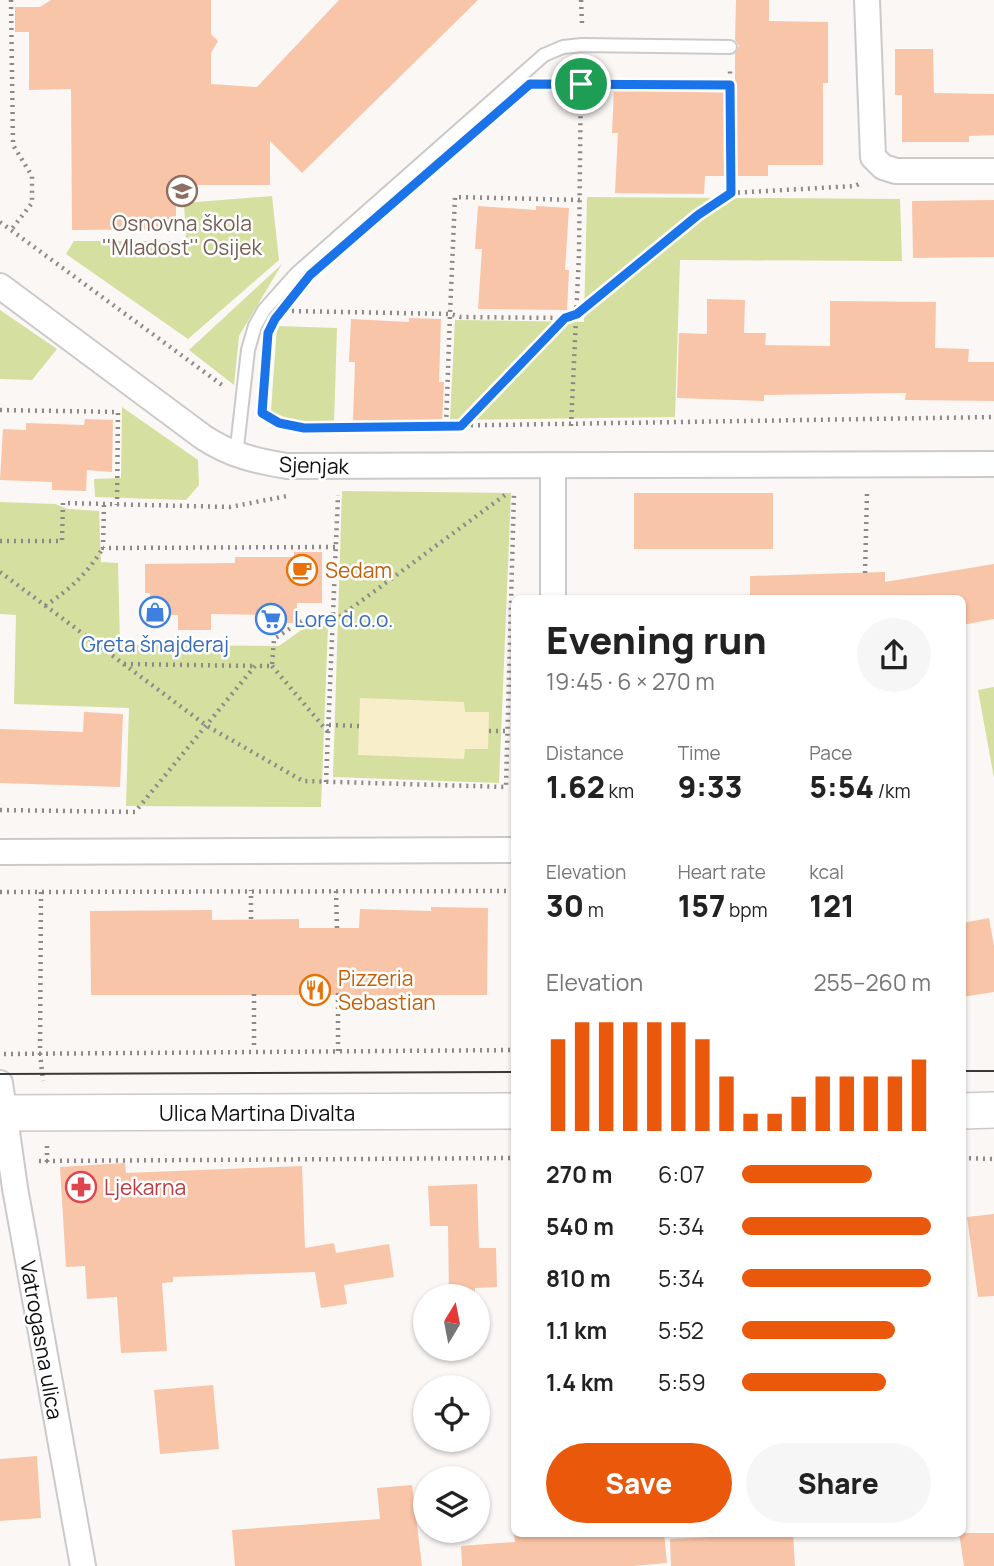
<!DOCTYPE html>
<meta charset="utf-8">
<style>
:root{--surface:#fff;--page:#f6f6f6;--text:#222;--muted:#767676;--accent:#ea580c}
body{margin:0;font-family:Manrope,sans-serif;background:var(--page);color:var(--text);height:100vh;display:flex;flex-direction:column;font-size:26px;white-space:nowrap}
*{box-sizing:border-box;margin:0}
p{font-size:23px;color:var(--muted)}
.icon{flex:none;width:38px;height:38px;fill:none;stroke:currentColor;stroke-width:2;stroke-linecap:round;stroke-linejoin:round}
.map{position:relative;flex:1;overflow:hidden}
.details{position:absolute;left:511px;top:595px;width:455px;height:942px;display:flex;flex-direction:column;background:var(--surface);border-radius:10px;box-shadow:0 2px 5px #0004}
.details>*{flex:none}
.needle{width:46px;rotate:10deg}
.controls{position:absolute;left:413px;top:1284px;display:grid;gap:14px}
.controls a{display:grid;place-items:center;width:77px;height:77px;border-radius:50%;background:var(--surface);box-shadow:0 2px 5px #0004;font-size:35px}
.pin{position:absolute;display:grid;place-items:center;width:60px;height:60px;color:#fff;margin:-30px;border:4px solid #fff;border-radius:50%;box-shadow:0 2px 7px #0007}
.round{display:grid;place-items:center;flex:none;width:74px;height:74px;border-radius:37px;background:var(--page)}
.overview{display:flex;align-items:center;justify-content:space-between;height:119px;padding:0 35px}
h1{font-size:38px;font-weight:800;line-height:52px}
.metrics{display:grid;grid-template-columns:repeat(3,1fr);gap:10px;height:119px;padding:7px 35px}
.metrics div{display:grid;align-content:center}
.metrics b{font-size:30px;font-weight:800}
.metrics small{font-size:19px;font-weight:400}
.metrics p{font-size:19px}
.chart{height:196px;padding:14px 35px}
.chart p{display:flex;justify-content:space-between}
.chart svg{width:100%;height:126px;margin-top:7px;stroke:var(--accent);stroke-width:6}
.cta{display:flex;gap:14px;margin-top:auto;padding:14px 35px}
.cta a{flex:1;height:80px;border-radius:42px;background:var(--accent);color:#fff;font-size:28px;font-weight:800;line-height:80px;text-align:center}
.cta a+a{background:var(--page);color:var(--text)}
ul{padding:0 35px;list-style:none;font-size:23px}
li{display:grid;grid-template-columns:112px 84px 1fr;align-items:center;height:52px}
li i{height:18px;border-radius:9px;background:var(--accent)}
.map>svg:first-child{display:block}
</style>
<div class="map">
<svg width="994" height="1566" viewBox="0 0 994 1566">
<rect width="100%" height="100%" fill="#faf7f5"/>
<!-- green -->
<g fill="#d5dfa0">
<polygon points="272,196 279,260 188,339 66,254 74,241 186,241 184,203"/>
<polygon points="587,197 900,199 902,261 680,260 675,417 450,420 455,320 584,322"/>
<polygon points="282,264 239,336 234,385 189,350"/>
<polygon points="0,310 57,349 32,380 0,379"/>
<path d="M277 326 337 328 334 423C311 422 291 422 271 411Z"/>
<polygon points="122,407 198,460 199,485 186,500 95,497 94,479 121,478"/>
<polygon points="342,491 511,493 499,783 333,777"/>
<polygon points="0,502 55,504 68,509 99,511 101,562 118,563 120,645 279,646 307,626 328,626 321,807 126,806 129,708 14,704 16,615 0,614"/>
<polygon points="994,687 994,778 978,690"/>
</g>
<!-- sand -->
<polygon fill="#f8eec9" points="360,698 464,702 465,712 489,712 488,749 465,749 464,759 358,755"/>
<!-- building -->
<g fill="#f9c5a8">
<polygon points="51,0 211,0 211,34 218,41 211,53 211,84 257,87 339,0 478,0 302,173 270,141 270,185 176,185 176,229 72,230 71,89 29,90 29,32 15,32 15,7 40,7"/>
<polygon points="736,0 769,0 769,21 828,22 828,83 823,83 823,165 768,165 768,176 705,176 704,194 615,193 618,133 612,133 614,90 735,93 735,54 739,46 735,40"/>
<polygon points="895,49 933,49 934,93 994,94 994,135 969,136 969,142 902,142 902,95 895,95"/>
<polygon points="994,200 994,257 913,258 912,201"/>
<polygon points="478,206 536,210 536,206 569,208 565,270 569,270 567,310 478,309 482,249 475,249"/>
<polygon points="707,299 745,300 744,333 766,333 765,345 830,346 830,301 936,302 935,348 969,349 968,362 994,362 994,401 905,400 906,393 764,395 764,401 677,398 679,333 707,334"/>
<polygon points="409,318 441,319 439,382 444,382 442,422 389,420 388,424 353,422 355,362 349,362 351,319 409,322"/>
<polygon points="85,419 113,420 112,472 87,470 86,491 52,490 52,482 0,480 3,429 26,430 26,423 84,425"/>
<rect x="634" y="493" width="139" height="56"/>
<polygon points="294,552 322,552 322,603 297,603 297,623 262,623 263,615 211,614 211,630 178,630 178,615 150,615 150,593 145,593 145,564 235,563 235,557 294,557"/>
<polygon points="994,564 994,619 962,625 962,598 750,598 750,576 885,572 885,582"/>
<polygon points="84,712 123,714 120,787 0,783 0,729 83,732"/>
<polygon points="431,907 488,908 487,995 91,995 90,911 212,910 212,920 299,919 299,928 359,928 360,909 431,911"/>
<polygon points="989,918 994,946 994,992 962,997 962,923"/>
<polygon points="125,1163 126,1173 302,1166 305,1248 334,1243 336,1253 389,1244 394,1277 344,1285 347,1304 321,1308 315,1272 173,1277 173,1282 162,1283 167,1351 121,1353 117,1297 87,1299 85,1266 66,1267 60,1167"/>
<polygon points="477,1184 479,1248 496,1248 497,1287 475,1288 475,1297 449,1297 448,1226 430,1226 428,1186"/>
<polygon points="994,1214 994,1296 978,1297 967,1217"/>
<polygon points="213,1385 219,1449 160,1454 154,1390"/>
<polygon points="37,1456 41,1518 0,1521 0,1459"/>
<polygon points="412,1485 422,1566 235,1566 232,1530 380,1519 377,1488"/>
<polygon points="514,1533 664,1533 667,1563 633,1566 462,1566 461,1546 515,1542"/>
<polygon points="793,1533 795,1566 671,1566 670,1539"/>
<polygon points="959,1533 994,1533 994,1566 964,1566"/>
</g>
<g fill="none" stroke-linecap="round" stroke-linejoin="round">
<!-- lane casing -->
<g stroke="#cccac8" stroke-width="16">
<polyline id="lane" points="236,456 248,350 255,326 264,310 296,274 544,55 563,47 582,45 730,47"/>
</g>
<!-- street casing -->
<g stroke="#cccac8" stroke-width="28">
<g id="street">
<polyline points="867,0 873,157 883,167 896,171 994,171"/>
<path d="M0 286 203 437C230 455 256 461 287 466L994 464"/>
<polyline points="553,598 553,468"/>
<polyline points="0,852 514,850"/>
<polyline points="0,1083 15,1188 83,1566"/>
</g>
</g>
<!-- secondary casing -->
<g stroke="#cccac8" stroke-width="38">
<g id="secondary">
<polyline points="962,1111 994,1110"/>
<polyline points="0,1113 514,1111"/>
</g>
</g>
<!-- path -->
<g stroke="#8c8a89" stroke-width="4.5" stroke-dasharray="2 5" stroke-linecap="butt">
<polyline points="11,0 13,145 32,176 32,203 11,230"/>
<polyline points="581,0 582,24"/>
<polyline points="544,84 730,85"/>
<polyline points="731,193 855,186 859,184"/>
<polyline points="580,200 455,197 450,314 461,317 565,318 577,315 698,215 731,193 730,69"/>
<polyline points="0,222 222,385"/>
<polyline points="292,311 450,314 446,426"/>
<polyline points="0,410 118,412 117,505"/>
<polyline points="264,414 279,423 304,428 994,417"/>
<polyline points="461,426 565,319"/>
<polyline points="571,426 579,254 581,67"/>
<polyline points="104,505 103,548 336,547"/>
<polyline points="0,541 62,541 63,503 230,507 287,496"/>
<polyline points="0,572 207,726 303,781 506,787 514,492"/>
<polyline points="865,573 867,493"/>
<path d="M45 606C70 589 87 574 103 548"/>
<polyline points="124,664 255,666"/>
<polyline points="272,666 328,732"/>
<polyline points="329,725 359,726"/>
<polyline points="489,731 508,731"/>
<polyline points="326,782 338,495"/>
<polyline points="0,810 135,812 255,666 272,666 274,639 303,620 334,621 505,495"/>
<polyline points="336,891 337,928"/>
<polyline points="0,892 514,891"/>
<polyline points="41,892 40,1053 43,1081"/>
<polyline points="251,919 251,890"/>
<polyline points="338,993 338,1051"/>
<polyline points="254,994 254,1050"/>
<polyline points="4,1054 514,1050"/>
<polyline points="47,1146 47,1163"/>
<polyline points="962,1158 994,1159"/>
<polyline points="39,1161 514,1158"/>
</g>
<!-- lane -->
<use href="#lane" stroke="#fff" stroke-width="12"/>
<!-- street -->
<use href="#street" stroke="#fff" stroke-width="24"/>
<!-- secondary -->
<use href="#secondary" stroke="#fff" stroke-width="35"/>
<!-- tram -->
<g stroke="#3a3939" stroke-width="2">
<polyline points="962,1071 994,1071"/>
<polyline points="0,1074 514,1072"/>
</g>
</g>
<g fill="none" stroke-linecap="round" stroke-linejoin="round">
<!-- route casing -->
<g stroke="#fff" stroke-width="14">
<polygon id="route" points="530,84 730,85 731,193 698,215 577,314 565,318 461,426 304,428 279,423 262,413 268,333 275,319 310,275"/>
</g>
<!-- route -->
<use href="#route" stroke="#1a73e8" stroke-width="9"/>
</g>
<!-- icons -->
<defs>
<g id="school-ring" transform="scale(1.575)"><circle r="9.5" fill="#fff" stroke="#8d6e63" stroke-width="1.5"/><path d="M0-5L7-2L0 1L-7-2ZM-4 1L0 2.5L4 1V4Q0 6-4 4Z" fill="#8d6e63"/></g>
<g id="cafe-ring" transform="scale(1.575)"><circle r="9.5" fill="#fff" stroke="#e8710a" stroke-width="1.5"/><path d="M-5.5-4.5H6V0H3Q3 3.5 0 3.5H-2.5Q-5.5 3.5-5.5 0ZM3-3.2v2h1.7v-2ZM-6 4.5H4V6H-6Z" fill="#e8710a"/></g>
<g id="shop-ring" transform="scale(1.575)"><circle r="9.5" fill="#fff" stroke="#3f7fe0" stroke-width="1.5"/><path d="M-5-2.5h2.3a2.7 3.5 0 0 1 5.4 0H5L5.5 6h-11ZM-1.5-2.5h3a1.5 2.3 0 0 0-3 0Z" fill="#3f7fe0"/></g>
<g id="supermarket-ring" transform="scale(1.575)"><circle r="9.5" fill="#fff" stroke="#3f7fe0" stroke-width="1.5"/><path d="M-6-5.5h2.5l.6 2H6L4.5 2H-2.5L-4.4-4H-6ZM-1.5 3.2a1.3 1.3 0 1 0 .1 0ZM3 3.2a1.3 1.3 0 1 0 .1 0Z" fill="#3f7fe0"/></g>
<g id="restaurant-ring" transform="scale(1.575)"><circle r="9.5" fill="#fff" stroke="#e8710a" stroke-width="1.5"/><path d="M-5-6h1v4h1v-4h1v4h1v-4h1v5L-1.5 .5V6h-2V.5L-5-1ZM5-6V6H3V1.5H1.5Q1.5-4 5-6Z" fill="#e8710a"/></g>
<g id="pharmacy-ring" transform="scale(1.575)"><circle r="9.5" fill="#fff" stroke="#e0444e" stroke-width="1.5"/><path d="M-2-6h4v4h4v4h-4v4h-4v-4h-4v-4h4Z" fill="#e0444e"/></g>
</defs>
<g fill-rule="evenodd">
<use href="#school-ring" x="182" y="191"/>
<use href="#cafe-ring" x="302" y="570"/>
<use href="#shop-ring" x="155" y="612"/>
<use href="#supermarket-ring" x="271" y="619"/>
<use href="#restaurant-ring" x="315" y="990"/>
<use href="#pharmacy-ring" x="81" y="1187"/>
</g>
<g text-anchor="middle" dominant-baseline="central" stroke-width="5" stroke-linejoin="round" paint-order="stroke">
<!-- education labels -->
<g font-size="21" fill="#785e54" stroke="#fff">
<text x="182" y="223">Osnovna škola<tspan x="182" dy="24">''Mladost'' Osijek</tspan></text>
</g>
<!-- street labels -->
<g font-size="21" fill="#0e0d0d" stroke="#fff">
<text transform="translate(314 465) rotate(2)">Sjenjak</text>
<text x="257" y="1113">Ulica Martina Divalta</text>
<text transform="translate(42 1340) rotate(80)">Vatrogasna ulica</text>
</g>
<!-- food labels -->
<g font-size="21" fill="#c56008" stroke="#fff" text-anchor="start">
<text x="325" y="570">Sedam</text>
<text x="338" y="978">Pizzeria<tspan x="338" dy="24">Sebastian</tspan></text>
</g>
<!-- shop labels -->
<g font-size="21" fill="#366cbe" stroke="#fff" text-anchor="start">
<text x="294" y="619">Lore d.o.o.</text>
<text x="155" y="644" text-anchor="middle">Greta šnajderaj</text>
</g>
<!-- health labels -->
<g font-size="21" fill="#be3a42" stroke="#fff" text-anchor="start">
<text x="104" y="1187">Ljekarna</text>
</g>
</g>
</svg>
<div class="controls">
<a><svg class="needle" viewBox="-14 -14 28 28"><path d="M0-13l5 13h-10z" fill="#e53935"/><path d="M0 13l5-13h-10z" fill="#767676"/></svg></a>
<a><svg class="icon" aria-label="locate" viewBox="0 0 24 24"><circle cx="12" cy="12" r="6"/><path d="M12 2v4M12 18v4M2 12h4M18 12h4"/></svg></a>
<a><svg class="icon" aria-label="layers" viewBox="0 0 24 24"><path d="M12 4l9 5-9 5-9-5zM3 14l9 5 9-5"/></svg></a>
</div>
<div class="pin" style="left:581px;top:84px;background:#1e9e55"><svg class="icon" aria-label="arrive" viewBox="0 0 24 24"><path d="M6 21V4h12l-3 4 3 4H6"/></svg></div>
<section class="details">
<div class="overview"><div><h1>Evening run</h1><p>19:45 · 6 × 270 m</p></div><a class="round"><svg class="icon" aria-label="share" viewBox="0 0 24 24"><path d="M12 15V3M7 8l5-5 5 5M5 13v7h14v-7"/></svg></a></div>
<div class="metrics">
<div><p>Distance</p><b>1.62<small> km</small></b></div>
<div><p>Time</p><b>9:33</b></div>
<div><p>Pace</p><b>5:54<small> /km</small></b></div>
</div>
<div class="metrics">
<div><p>Elevation</p><b>30<small> m</small></b></div>
<div><p>Heart rate</p><b>157<small> bpm</small></b></div>
<div><p>kcal</p><b>121</b></div>
</div>
<div class="chart"><p><span>Elevation</span>255–260 m</p>
<svg viewBox="0 0 160 44" preserveAspectRatio="none"><path d="M5 44V12M15 44V6M25 44V6M35 44V6M45 44V6M55 44V6M65 44V12M75 44V25M85 44V38M95 44V38M105 44V32M115 44V25M125 44V25M135 44V25M145 44V25M155 44V19"/></svg>
</div>
<ul>
<li><b>270 m</b>6:07<i style="width:69%"></i></li>
<li><b>540 m</b>5:34<i style="width:100%"></i></li>
<li><b>810 m</b>5:34<i style="width:100%"></i></li>
<li><b>1.1 km</b>5:52<i style="width:81%"></i></li>
<li><b>1.4 km</b>5:59<i style="width:76%"></i></li>
</ul>
<div class="cta"><a>Save</a><a>Share</a></div>
</section>
</div>
